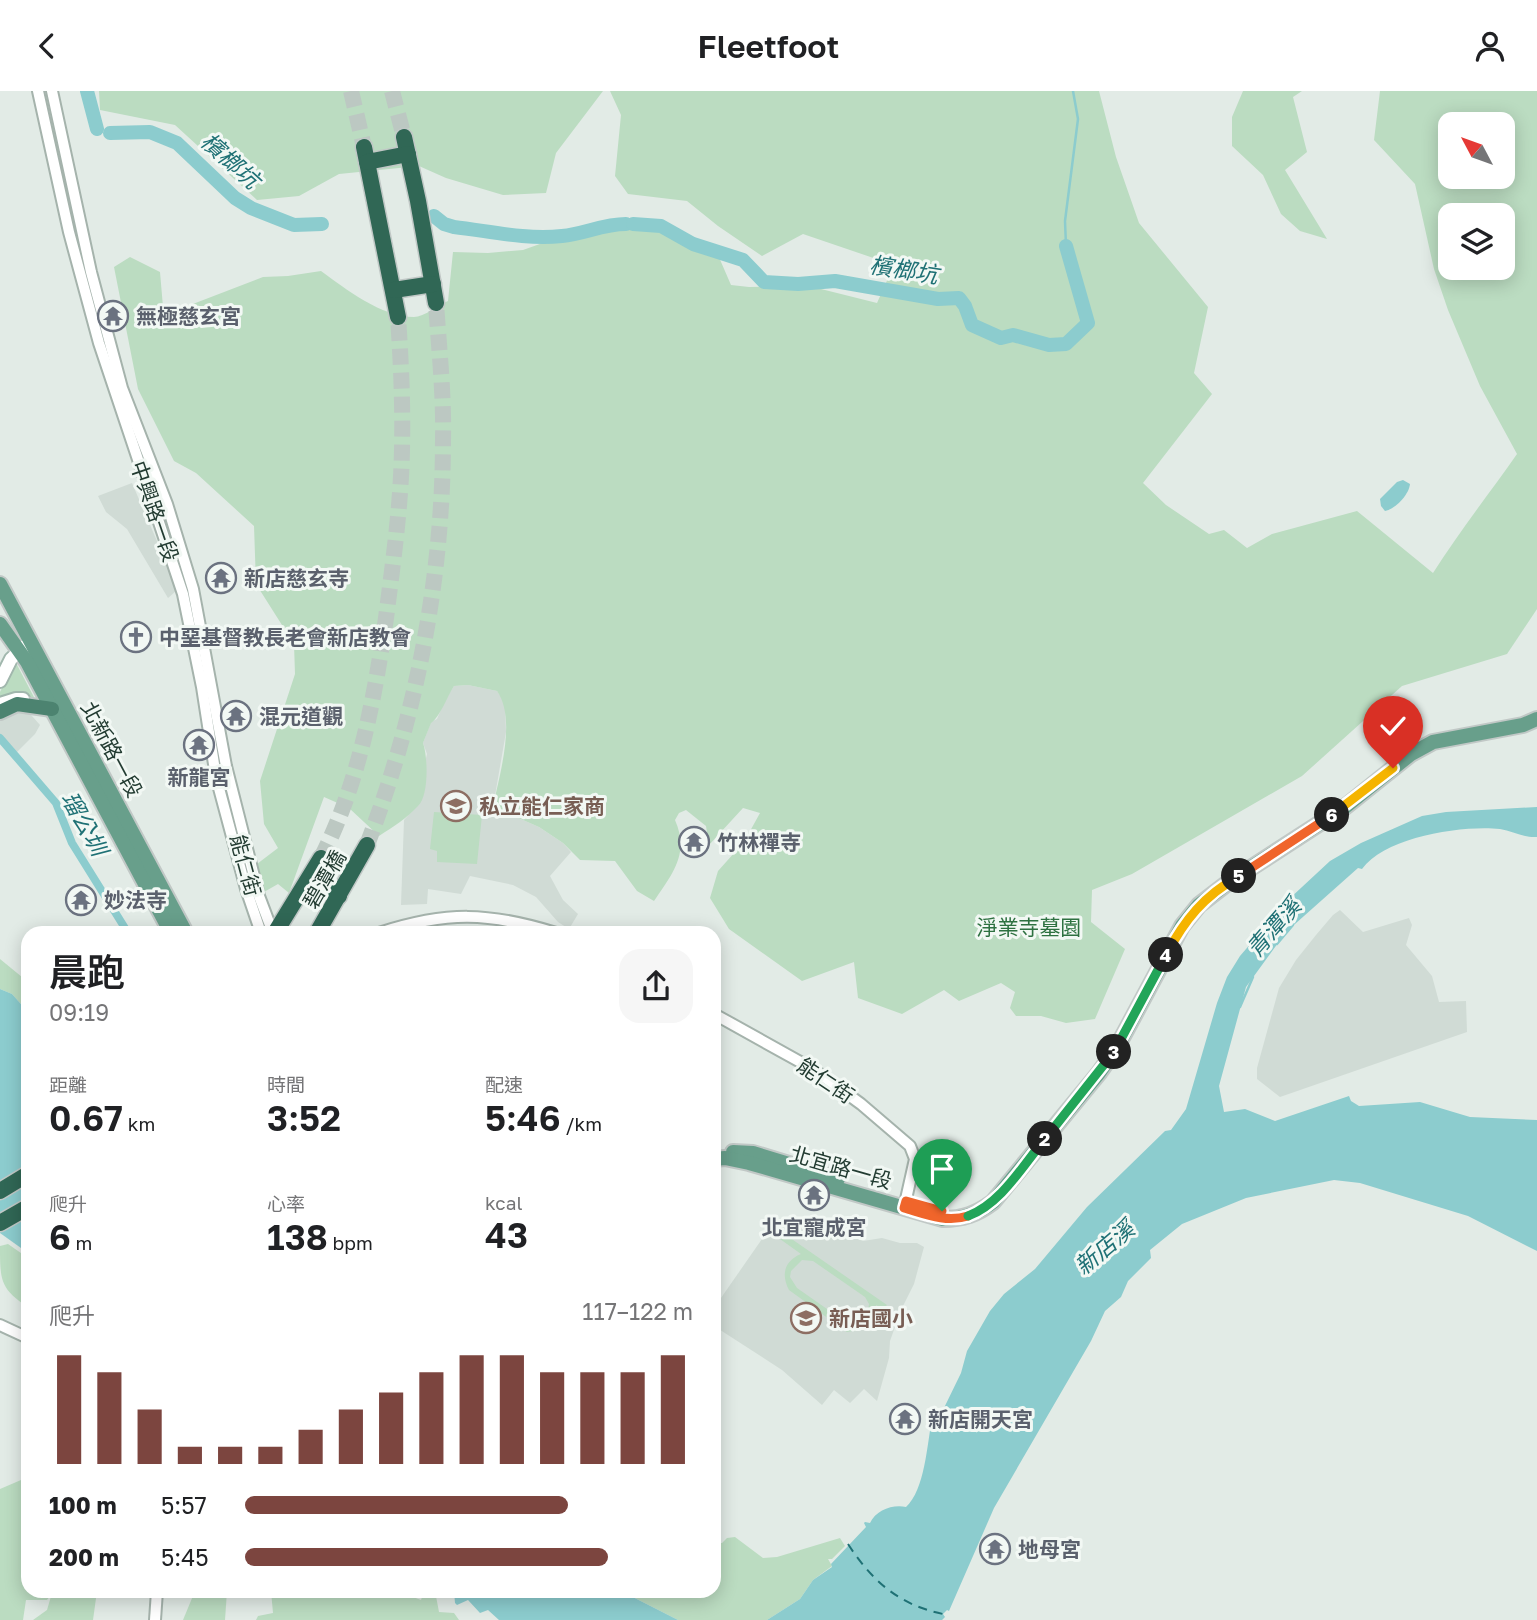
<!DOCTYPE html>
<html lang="zh-TW">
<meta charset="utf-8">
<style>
:root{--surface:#fff;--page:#f6f6f6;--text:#202124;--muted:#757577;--accent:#7c453f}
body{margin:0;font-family:"Golos Text","Noto Sans TC",sans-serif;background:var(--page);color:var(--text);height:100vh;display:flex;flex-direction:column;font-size:26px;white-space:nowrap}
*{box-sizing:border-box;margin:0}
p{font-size:23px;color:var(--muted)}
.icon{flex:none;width:38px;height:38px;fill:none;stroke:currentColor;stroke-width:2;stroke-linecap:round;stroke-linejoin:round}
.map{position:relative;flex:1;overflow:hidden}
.details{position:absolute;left:21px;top:835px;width:700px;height:672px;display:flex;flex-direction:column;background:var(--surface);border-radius:21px;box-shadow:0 4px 18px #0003}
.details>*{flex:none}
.needle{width:46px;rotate:311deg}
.fabs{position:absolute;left:1438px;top:21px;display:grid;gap:14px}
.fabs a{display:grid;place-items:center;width:77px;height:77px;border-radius:14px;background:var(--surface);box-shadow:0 4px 18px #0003;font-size:35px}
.pin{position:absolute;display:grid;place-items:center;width:60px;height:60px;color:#fff;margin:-72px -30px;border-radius:50% 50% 50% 0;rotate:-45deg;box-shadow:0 0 7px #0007}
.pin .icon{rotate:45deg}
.km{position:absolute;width:35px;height:35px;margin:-18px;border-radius:50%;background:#222;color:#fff;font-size:19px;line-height:35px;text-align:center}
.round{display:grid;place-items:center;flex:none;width:74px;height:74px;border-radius:21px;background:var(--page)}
.summary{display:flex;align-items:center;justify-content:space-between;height:119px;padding:0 28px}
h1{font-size:38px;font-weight:600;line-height:52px}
.stats{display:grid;grid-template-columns:repeat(3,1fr);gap:10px;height:119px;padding:7px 28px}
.stats div{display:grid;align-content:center}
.stats b{font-size:35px;font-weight:600}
.stats small{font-size:19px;font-weight:400}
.stats p{font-size:19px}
.chart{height:196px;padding:14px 28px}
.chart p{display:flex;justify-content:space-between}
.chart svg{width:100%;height:126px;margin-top:7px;stroke:var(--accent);stroke-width:6}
ul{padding:0 28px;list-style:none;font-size:23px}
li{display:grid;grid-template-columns:112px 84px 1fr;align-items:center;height:52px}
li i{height:18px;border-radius:9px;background:var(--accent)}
header{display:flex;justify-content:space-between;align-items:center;height:91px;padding:0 28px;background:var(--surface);font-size:32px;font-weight:600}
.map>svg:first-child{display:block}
</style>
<header><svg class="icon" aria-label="back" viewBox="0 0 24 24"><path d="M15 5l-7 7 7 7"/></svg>Fleetfoot<svg class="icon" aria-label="person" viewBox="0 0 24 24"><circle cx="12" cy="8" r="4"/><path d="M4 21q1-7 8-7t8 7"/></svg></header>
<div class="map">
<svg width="1537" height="1529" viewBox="0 0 1537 1529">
<rect width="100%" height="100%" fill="#e2ebe6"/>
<!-- built -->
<g fill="#d0dbd5">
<polygon points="132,392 166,471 176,500 168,507 127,438 106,421 98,405"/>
<polygon points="468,594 497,600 505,611 506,641 493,716 539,736 563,752 571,761 550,785 563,809 578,823 569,838 558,831 536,806 513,794 470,785 461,803 428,798 427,813 401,814 404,729 413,719 427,663 423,652 431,631 437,628 445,609 454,595"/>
<polygon points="24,616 40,634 35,643 16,662 0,644 0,625"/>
<polygon points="1340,819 1363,841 1409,827 1412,834 1406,854 1432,885 1439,911 1466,910 1467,941 1280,1006 1257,988 1257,977 1279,897 1296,869 1316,844 1333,824"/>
<polygon points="801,1127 863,1150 882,1147 900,1152 917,1152 924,1156 914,1193 901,1219 890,1250 889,1267 877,1310 864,1298 850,1312 834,1299 822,1314 782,1279 714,1235 714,1217 762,1148 786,1130"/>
</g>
<!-- green -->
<g fill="#bbdcc1" fill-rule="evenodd">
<polygon points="99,0 603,0 556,62 546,102 503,104 446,87 419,75 339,83 299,105 257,109 175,34 100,19"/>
<path d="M610 0H1099L1116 66 1139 132 1208 216 1194 282 1212 303 1143 392 1166 414 1209 443 1224 439 1247 457 1272 443 1357 420 1433 482C1459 441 1489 403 1517 363L1480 295 1448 219 1434 178 1415 93 1374 49 1380 0H1537V518L1507 563 1402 595 1302 685 1132 783 1092 799 1091 831 1125 858 1095 928 1066 932 1041 925H1016L1010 917 1015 901 1001 892 959 910 944 899 902 923 858 907 854 871 802 890 729 838 710 807 718 780 744 751 760 722 743 717 709 754 706 735 686 719 679 722 675 729C690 763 672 783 654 810L637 800 615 770 580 769 563 752 539 736 493 716C499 685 517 628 497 600L468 594 454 595C447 606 440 626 431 632L423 652C428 666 429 705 418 715 407 727 393 736 379 745L349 717 324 706 289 802 278 793 264 801 257 773 278 757 264 733 260 690 295 583 294 553 256 493 254 435 196 382 174 370 138 298 114 176 130 166 160 181 163 216 172 221 263 186 288 185 321 180C346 198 381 226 414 226 424 226 439 214 448 210L453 161 488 162 523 159 565 144 644 128 718 164 731 194 749 196 809 195 877 212 894 174 803 143 762 165 718 135 687 110 628 103 615 85 621 24ZM1451 33H1503V86H1451ZM1451 124H1503V177H1451Z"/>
<polygon points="1243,0 1302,0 1293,6 1307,61 1285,79 1327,148 1300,140 1281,123 1263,84 1232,55 1232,26"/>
<polygon points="15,570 36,610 27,607 0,610 0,601"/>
<polygon points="434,721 482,724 477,773 437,771 437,760 430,758"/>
<polygon points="0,868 28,891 28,921 12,903 0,898"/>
<path d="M783 1142 887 1214 883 1218 876 1214C880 1234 864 1239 847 1241L789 1199C781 1184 784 1170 801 1163L780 1148ZM802 1169 813 1170 865 1206 869 1213 867 1226 854 1233 847 1232 797 1197 790 1186 791 1180Z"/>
<path d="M8 1153 28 1167V1216C0 1198 0 1189 0 1155Z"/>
<polygon points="28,1386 28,1500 97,1500 93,1529 33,1529 47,1519 52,1502 47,1509 26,1509 23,1529 0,1529 0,1398"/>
<polygon points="735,1446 763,1467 777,1466 840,1447 845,1455 832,1468 828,1468 832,1475 813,1489 800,1508 767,1529 678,1529 621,1500 714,1500 714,1452 722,1452 727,1447"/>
<polygon points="195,1500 227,1500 225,1529 183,1529"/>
<polygon points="271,1500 409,1500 413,1506 421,1509 424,1500 435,1500 439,1521 454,1522 459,1529 256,1529 258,1525 273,1522"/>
</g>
<!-- water -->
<g fill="#8cccce">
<path d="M1403 389 1410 393C1409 404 1395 418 1385 420L1381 415 1380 408 1397 391Z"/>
<path d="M1537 716V746C1524 747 1513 740 1500 738 1462 734 1385 746 1362 778L1358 777 1286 841 1246 896 1219 995 1224 1021 1245 1018 1275 1030 1349 1005 1351 1010 1359 1015 1420 1011 1470 1026 1537 1029V1160L1468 1125 1360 1092 1334 1089 1246 1107 1182 1133 1150 1159 1151 1167 1128 1190 1121 1206 1105 1220 1091 1250 994 1417 949 1520 947 1519 943 1523 945 1526 942 1529H767L800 1508 813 1489 832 1476 831 1473 866 1436 864 1432 865 1431 870 1432C876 1419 893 1413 906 1416 925 1399 927 1353 932 1328L935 1320 943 1319 961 1282 967 1260 990 1220 1004 1203 1035 1178 1087 1116 1165 1040 1171 1039 1186 1018 1217 912 1227 886 1240 865 1288 809 1330 770 1361 752 1422 725 1446 721Z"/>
<polygon points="0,898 12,903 28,921 28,1162 0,1142"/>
<polygon points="454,1500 621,1500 678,1529 499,1529 488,1519 480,1522 468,1509 457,1514 455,1512"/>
</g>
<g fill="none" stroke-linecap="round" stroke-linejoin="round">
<!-- stream -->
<g stroke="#8cccce" stroke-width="2.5">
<polyline points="1066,155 1065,130 1078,28 1073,0"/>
<polyline points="1277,853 1293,834"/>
<polyline points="1240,916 1253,886"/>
</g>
<!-- canal -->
<polyline stroke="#8cccce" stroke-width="8" points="0,647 56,712 72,752 128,842"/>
<!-- river -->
<g stroke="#8cccce" stroke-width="14">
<polyline points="87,0 97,38"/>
<polyline points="110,42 150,41 177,52 235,107 251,117 294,134 322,133"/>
<path d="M434 125 444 133 454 136C489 140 526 149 562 145 584 143 603 133 626 133"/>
<polyline points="633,133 661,135 693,153 743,169 764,191 798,193 835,190 938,208 959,207 965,215 972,234 1001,247 1013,244 1049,254 1066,253 1088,232 1066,155"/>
</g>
<!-- ferry -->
<path stroke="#1f7175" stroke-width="2" stroke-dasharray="9 7" stroke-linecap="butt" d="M848 1453C872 1490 899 1514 943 1523"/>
<!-- motorway-tunnel -->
<g stroke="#bcc8c2" stroke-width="16" stroke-dasharray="16 8" stroke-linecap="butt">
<polyline points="351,0 364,56"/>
<polyline points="392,0 404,46"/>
<path d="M367 754C416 626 443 488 443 349 444 304 439 257 436 212"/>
<path d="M321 767C359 692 374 610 386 527 393 472 401 415 402 358 403 314 401 270 398 226"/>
</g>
<!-- tertiary casing -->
<g stroke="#a5b3ac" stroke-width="14">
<g id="tertiary">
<polyline points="38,0 69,141 99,252 183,503 202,596 216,686 246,798 261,842"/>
<polyline points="52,0 91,181 122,297 167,413 193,498 226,675 259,805 273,842"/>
<path d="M379 842C447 820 488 821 556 842"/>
<polyline points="714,923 813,978 861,1013 910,1055 915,1068 904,1117"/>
<polyline points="0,1234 28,1247"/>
<polyline points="155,1529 157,1500"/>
</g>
</g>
<!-- secondary casing -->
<g stroke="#a1b7ad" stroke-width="16">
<g id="secondary">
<polyline points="0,590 11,568 26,554"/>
<polyline points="0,613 16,608 23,608"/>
</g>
</g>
<!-- primary casing -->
<g stroke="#c1c8c6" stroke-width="18">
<g id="primary">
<polyline points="0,493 186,842"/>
<polyline points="0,533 27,571 171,842"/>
<polyline points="733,1061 753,1062 838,1088"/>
<path d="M714 1068 725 1067 749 1072 943 1128C963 1128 977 1123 993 1111L1099 982 1116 958 1182 835 1199 814 1229 791 1345 716 1411 663 1433 651 1523 634 1537 628"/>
</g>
</g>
<!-- trunk casing -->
<g stroke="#c1c8c6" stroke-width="18">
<polyline id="trunk" points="0,621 17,613 52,618"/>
</g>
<!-- motorway casing -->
<g stroke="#c1c8c6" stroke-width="19">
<g id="motorway">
<polyline points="404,46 418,110 436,212"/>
<polyline points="364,56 398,226"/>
<polyline points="367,71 408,63"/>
<polyline points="394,199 433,193"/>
<polyline points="309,788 339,805"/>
<polyline points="275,842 321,767"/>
<polyline points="317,842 367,754"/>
<polyline points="0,1100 28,1083"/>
<polyline points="0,1132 28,1116"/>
</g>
</g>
<!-- tertiary -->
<use href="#tertiary" stroke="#fff" stroke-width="10"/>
<!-- secondary -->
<use href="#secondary" stroke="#fff" stroke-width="12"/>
<!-- primary -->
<use href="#primary" stroke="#689f8b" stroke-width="14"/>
<!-- trunk -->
<use href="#trunk" stroke="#4c8370" stroke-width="14"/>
<!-- motorway -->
<use href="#motorway" stroke="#306755" stroke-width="16"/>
</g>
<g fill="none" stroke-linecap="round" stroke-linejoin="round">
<!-- split-1 casing -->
<g stroke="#fff" stroke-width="14">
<path id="split-1" d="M942 1120 906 1110 904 1117C925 1123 946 1132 968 1125"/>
</g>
<!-- split-2 casing -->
<g stroke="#fff" stroke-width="14">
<path id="split-2" d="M968 1125C1001 1113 1023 1074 1045 1048"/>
</g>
<!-- split-3 casing -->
<g stroke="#fff" stroke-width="14">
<polyline id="split-3" points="1045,1048 1114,961"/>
</g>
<!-- split-4 casing -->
<g stroke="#fff" stroke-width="14">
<polyline id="split-4" points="1114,961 1166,864"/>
</g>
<!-- split-5 casing -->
<g stroke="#fff" stroke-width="14">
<path id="split-5" d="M1166 864C1185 828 1204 805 1239 785"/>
</g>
<!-- split-6 casing -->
<g stroke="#fff" stroke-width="14">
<polyline id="split-6" points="1239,785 1332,724"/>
</g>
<!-- split-7 casing -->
<g stroke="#fff" stroke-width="14">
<polyline id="split-7" points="1332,724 1393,677"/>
</g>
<!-- split-1 -->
<use href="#split-1" stroke="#f0652b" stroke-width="9"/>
<!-- split-2 -->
<use href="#split-2" stroke="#22a559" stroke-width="9"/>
<!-- split-3 -->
<use href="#split-3" stroke="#22a559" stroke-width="9"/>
<!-- split-4 -->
<use href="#split-4" stroke="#22a559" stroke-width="9"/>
<!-- split-5 -->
<use href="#split-5" stroke="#f5b400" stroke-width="9"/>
<!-- split-6 -->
<use href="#split-6" stroke="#f0652b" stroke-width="9"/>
<!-- split-7 -->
<use href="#split-7" stroke="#f5b400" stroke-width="9"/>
</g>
<!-- icons -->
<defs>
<g id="temple-ring" transform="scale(1.575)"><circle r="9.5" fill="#f2f8f4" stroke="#6b7280" stroke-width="1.5"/><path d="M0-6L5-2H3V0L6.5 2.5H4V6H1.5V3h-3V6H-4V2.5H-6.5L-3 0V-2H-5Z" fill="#6b7280"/></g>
<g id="church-ring" transform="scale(1.575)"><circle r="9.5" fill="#f2f8f4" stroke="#6b7280" stroke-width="1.5"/><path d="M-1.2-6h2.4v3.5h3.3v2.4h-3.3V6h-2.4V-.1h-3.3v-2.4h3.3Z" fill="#6b7280"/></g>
<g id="school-ring" transform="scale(1.575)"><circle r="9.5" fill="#f2f8f4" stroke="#8d6e63" stroke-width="1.5"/><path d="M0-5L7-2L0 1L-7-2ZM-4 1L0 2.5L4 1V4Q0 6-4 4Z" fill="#8d6e63"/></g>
</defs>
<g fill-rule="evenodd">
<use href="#temple-ring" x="113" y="225"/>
<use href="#temple-ring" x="221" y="487"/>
<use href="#church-ring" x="136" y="546"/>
<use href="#temple-ring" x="236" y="625"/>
<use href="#temple-ring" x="199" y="654"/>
<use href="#school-ring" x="456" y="715"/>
<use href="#temple-ring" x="694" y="751"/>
<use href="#temple-ring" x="81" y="809"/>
<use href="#temple-ring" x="814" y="1104"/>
<use href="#school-ring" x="806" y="1227"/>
<use href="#temple-ring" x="905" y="1328"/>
<use href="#temple-ring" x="995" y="1458"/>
</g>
<g text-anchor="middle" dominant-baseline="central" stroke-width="6" stroke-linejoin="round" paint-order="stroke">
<!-- worship labels -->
<g font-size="21" font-weight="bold" fill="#5b616d" stroke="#f2f8f4" text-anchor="start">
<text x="136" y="225">無極慈玄宮</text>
<text x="244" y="487">新店慈玄寺</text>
<text x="159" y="546">中堊基督教長老會新店教會</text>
<text x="259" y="625">混元道觀</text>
<text x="199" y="686" text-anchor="middle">新龍宮</text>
<text x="717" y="751">竹林禪寺</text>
<text x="104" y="809">妙法寺</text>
<text x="814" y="1136" text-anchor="middle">北宜寵成宮</text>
<text x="928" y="1328">新店開天宮</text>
<text x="1018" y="1458">地母宮</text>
</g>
<!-- street labels -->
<g font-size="21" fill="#233c32" stroke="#f2f8f4">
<text transform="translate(155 420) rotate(71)">中興路一段</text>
<text transform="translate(112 658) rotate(62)">北新路一段</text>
<text transform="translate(246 774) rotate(75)">能仁街</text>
<text transform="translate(324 788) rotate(-60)">碧潭橋</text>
<text transform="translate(826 989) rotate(34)">能仁街</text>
<text transform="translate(841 1076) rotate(16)">北宜路一段</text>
</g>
<!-- education labels -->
<g font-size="21" font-weight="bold" fill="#785e54" stroke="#f2f8f4" text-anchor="start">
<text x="479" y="715">私立能仁家商</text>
<text x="829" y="1227">新店國小</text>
</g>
<!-- park labels -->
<g font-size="21" fill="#2e7141" stroke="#f2f8f4">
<text x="1029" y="836">淨業寺墓園</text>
</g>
<!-- water labels -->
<g font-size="23" font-style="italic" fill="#1f7175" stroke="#f2f8f4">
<text transform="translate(231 69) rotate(42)">檳榔坑</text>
<text transform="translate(904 178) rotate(9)">檳榔坑</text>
<text transform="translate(85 732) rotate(61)">瑠公圳</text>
<text transform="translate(1273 836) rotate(-49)">青潭溪</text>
<text transform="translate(1104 1156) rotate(-40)">新店溪</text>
</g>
</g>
</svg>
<div class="fabs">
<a><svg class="needle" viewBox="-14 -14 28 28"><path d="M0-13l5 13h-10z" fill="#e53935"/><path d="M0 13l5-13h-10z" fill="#757577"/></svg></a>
<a><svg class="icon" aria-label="layers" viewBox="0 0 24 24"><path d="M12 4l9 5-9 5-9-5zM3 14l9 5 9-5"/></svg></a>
</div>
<div class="pin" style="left:942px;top:1120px;background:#1e9e55"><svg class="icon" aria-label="arrive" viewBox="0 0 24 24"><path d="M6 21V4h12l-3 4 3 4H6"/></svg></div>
<div class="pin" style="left:1393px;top:677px;background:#d93025"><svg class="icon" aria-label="check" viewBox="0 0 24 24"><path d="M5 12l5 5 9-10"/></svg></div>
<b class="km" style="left:1045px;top:1048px">2</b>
<b class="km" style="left:1114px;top:961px">3</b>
<b class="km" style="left:1166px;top:864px">4</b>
<b class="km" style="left:1239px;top:785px">5</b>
<b class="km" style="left:1332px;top:724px">6</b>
<section class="details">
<div class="summary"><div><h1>晨跑</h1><p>09:19</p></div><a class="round"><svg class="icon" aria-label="share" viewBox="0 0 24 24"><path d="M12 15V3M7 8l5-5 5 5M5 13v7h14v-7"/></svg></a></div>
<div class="stats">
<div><p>距離</p><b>0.67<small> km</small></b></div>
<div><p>時間</p><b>3:52</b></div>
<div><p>配速</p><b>5:46<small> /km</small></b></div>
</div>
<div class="stats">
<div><p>爬升</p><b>6<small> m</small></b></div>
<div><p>心率</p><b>138<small> bpm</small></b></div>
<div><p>kcal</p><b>43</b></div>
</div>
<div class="chart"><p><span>爬升</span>117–122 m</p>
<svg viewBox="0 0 160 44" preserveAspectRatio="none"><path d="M5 44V6M15 44V12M25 44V25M35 44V38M45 44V38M55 44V38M65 44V32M75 44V25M85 44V19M95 44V12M105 44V6M115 44V6M125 44V12M135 44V12M145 44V12M155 44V6"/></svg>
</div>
<ul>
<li><b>100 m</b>5:57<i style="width:72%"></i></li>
<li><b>200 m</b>5:45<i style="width:81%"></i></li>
</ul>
</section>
</div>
